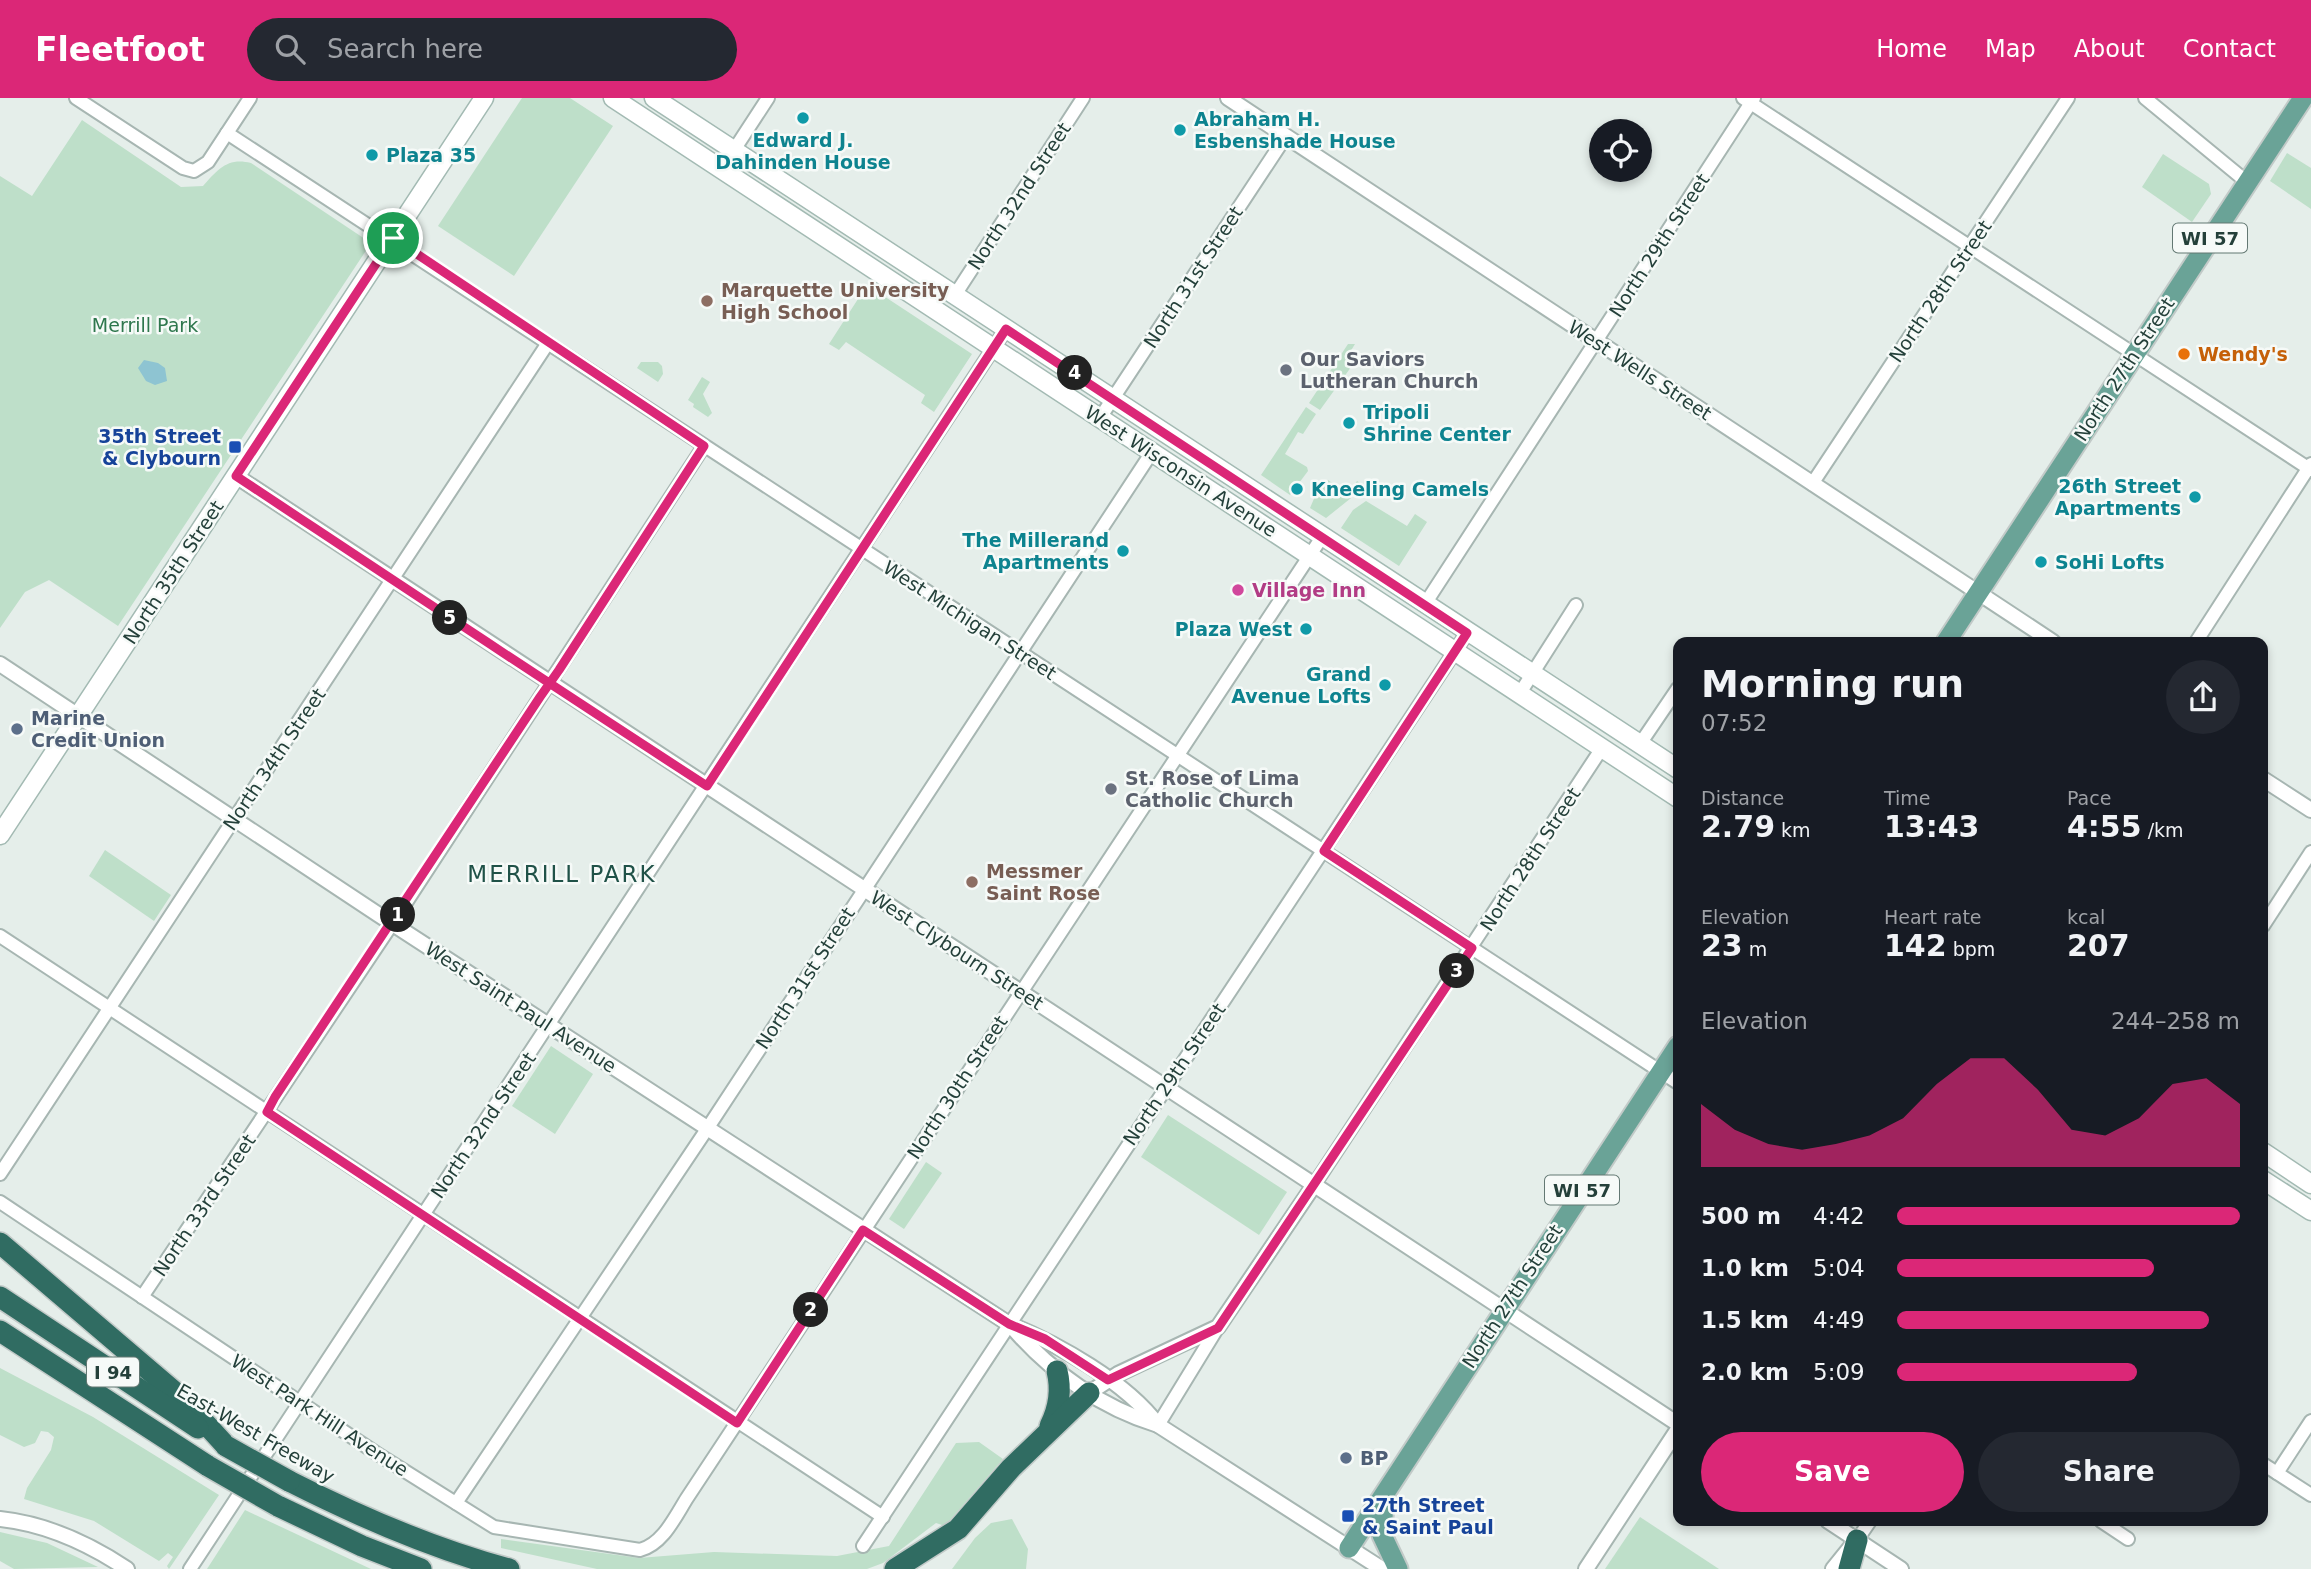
<!DOCTYPE html>
<meta charset="utf-8">
<style>
:root{--surface:#171b24;--page:#242831;--text:#f1f3f6;--muted:#9ea1a6;--accent:#db2777}
body{margin:0;font-family:"DejaVu Sans",sans-serif;background:var(--page);color:var(--text);height:100vh;display:flex;flex-direction:column;font-size:26px;white-space:nowrap}
*{box-sizing:border-box;margin:0}
p{font-size:23px;color:var(--muted)}
.icon{flex:none;width:38px;height:38px;fill:none;stroke:currentColor;stroke-width:2;stroke-linecap:round;stroke-linejoin:round}
.map{position:relative;flex:1;overflow:hidden}
.drawer{position:absolute;left:1673px;top:539px;width:595px;height:889px;display:flex;flex-direction:column;background:var(--surface);border-radius:14px;box-shadow:0 4px 10px #0003}
.drawer>*{flex:none}
.buttons{position:absolute;left:1589px;top:21px;display:grid;gap:14px}
.buttons a{display:grid;place-items:center;width:63px;height:63px;border-radius:50%;background:var(--surface);box-shadow:0 4px 10px #0003;font-size:35px}
.pin{position:absolute;display:grid;place-items:center;width:60px;height:60px;color:#fff;margin:-30px;border:4px solid #fff;border-radius:50%;box-shadow:0 2px 7px #0007}
.km{position:absolute;width:35px;height:35px;margin:-18px;border-radius:50%;background:#222;color:#fff;font-size:19px;line-height:35px;text-align:center}
.round{display:grid;place-items:center;flex:none;width:74px;height:74px;border-radius:37px;background:var(--page)}
.summary{display:flex;align-items:center;justify-content:space-between;height:119px;padding:0 28px}
h1{font-size:38px;font-weight:700;line-height:52px}
.metrics{display:grid;grid-template-columns:repeat(3,1fr);gap:10px;height:119px;padding:7px 28px}
.metrics div{display:grid;align-content:center}
.metrics b{font-size:30px;font-weight:700}
.metrics small{font-size:19px;font-weight:400}
.metrics p{font-size:19px}
.chart{height:196px;padding:14px 28px}
.chart p{display:flex;justify-content:space-between}
.chart svg{width:100%;height:126px;margin-top:7px;fill:var(--accent);opacity:.7}
.primary-button{display:flex;gap:14px;margin-top:auto;padding:14px 28px}
.primary-button a{flex:1;height:80px;border-radius:42px;background:var(--accent);color:#fff;font-size:28px;font-weight:700;line-height:80px;text-align:center}
.primary-button a+a{background:var(--page);color:var(--text)}
ul{padding:0 28px;list-style:none;font-size:23px}
li{display:grid;grid-template-columns:112px 84px 1fr;align-items:center;height:52px}
li i{height:18px;border-radius:9px;background:var(--accent)}
header{display:flex;align-items:center;gap:42px;box-sizing:border-box;height:98px;padding:0 35px;background:var(--accent);color:#fff}
header strong{font-size:33px}
nav{display:flex;gap:38px;margin-inline-start:auto;font-size:24px}
.search{width:490px;height:63px;background:var(--page);display:flex;align-items:center;gap:18px;box-sizing:border-box;padding:0 24px;border-radius:38px;color:var(--muted);font-size:26px}
.map>svg:first-child{display:block}
</style>
<header>
<strong>Fleetfoot</strong>
<div class="search"><svg class="icon" aria-label="search" viewBox="0 0 24 24"><circle cx="10" cy="10" r="6"/><path d="M15 15l6 6"/></svg>Search here</div>
<nav><a>Home</a><a>Map</a><a>About</a><a>Contact</a></nav>
</header>
<div class="map">
<svg width="2311" height="1471" viewBox="0 0 2311 1471">
<rect width="100%" height="100%" fill="#e5eeea"/>
<!-- green -->
<g fill="#bedfc9">
<polygon points="522,0 570,0 613,28 514,178 438,128"/>
<path d="M82 22 181 89 203 88C218 71 228 59 251 65L371 145 118 528 49 482 25 494 0 530V78L32 98Z"/>
<polygon points="2287,55 2311,70 2311,111 2270,83"/>
<polygon points="2163,56 2209,86 2211,96 2192,124 2142,89"/>
<polygon points="867,187 972,256 934,314 921,305 925,297 846,244 839,252 829,246"/>
<polygon points="1348,246 1355,246 1347,259 1354,265 1320,312 1309,305"/>
<polygon points="641,264 658,264 662,268 663,276 658,284 637,270"/>
<polygon points="702,279 710,284 703,296 712,315 708,319 693,309 694,306 688,302"/>
<polygon points="1306,309 1316,316 1303,336 1298,334 1285,356 1307,369 1308,373 1290,397 1261,377"/>
<polygon points="1328,382 1348,397 1357,383 1360,385 1351,400 1326,420 1310,410 1319,389"/>
<polygon points="1366,403 1407,428 1415,416 1427,424 1399,468 1341,430 1353,412"/>
<polygon points="105,752 171,797 154,823 89,778"/>
<polygon points="551,948 593,976 555,1036 512,1008"/>
<polygon points="1168,1017 1287,1094 1259,1137 1141,1059"/>
<polygon points="926,1064 942,1075 904,1131 889,1121"/>
<polygon points="0,1270 93,1319 219,1397 169,1471 167,1468 173,1459 168,1455 159,1463 94,1423 24,1401 27,1390 51,1352 54,1339 48,1334 41,1333 35,1345 24,1349 0,1337"/>
<polygon points="979,1344 1003,1361 945,1428 936,1425 883,1465 867,1471 597,1471 501,1450 501,1441 639,1460 714,1454 837,1458 889,1448 956,1345"/>
<polygon points="245,1412 371,1471 207,1471"/>
<polygon points="1640,1419 1719,1471 1605,1471"/>
<polygon points="1012,1421 1028,1451 1026,1471 952,1471 975,1440 991,1425"/>
<polygon points="0,1434 47,1445 98,1469 14,1471 0,1463"/>
</g>
<!-- water -->
<polygon fill="#8ec4d2" points="144,262 158,265 165,270 167,283 155,287 146,283 138,270"/>
<g fill="none" stroke-linecap="round" stroke-linejoin="round">
<!-- minor casing -->
<g stroke="#a7b6b2" stroke-width="16">
<g id="minor">
<polyline points="76,0 183,70 194,73 208,64 250,0"/>
<polyline points="1743,0 2311,372"/>
<polyline points="2145,0 2247,84"/>
<polyline points="227,35 1678,985"/>
<polyline points="721,72 768,0"/>
<polyline points="955,197 1083,0"/>
<polyline points="1100,320 1286,38"/>
<polyline points="1812,386 2068,0"/>
<polyline points="1425,506 1754,0"/>
<polyline points="2196,544 2311,366"/>
<polyline points="1520,595 1576,507"/>
<polyline points="1640,646 1678,590"/>
<polyline points="2263,828 2311,754"/>
<polyline points="0,838 883,1419"/>
<polyline points="0,1076 548,245"/>
<polyline points="1314,1087 1602,650"/>
<path d="M0 1104 376 1355 494 1429 640 1452C663 1446 675 1419 687 1400L1322 439"/>
<polyline points="142,1199 392,826 704,348"/>
<polyline points="1158,1327 1218,1229"/>
<polyline points="2263,1366 2311,1397"/>
<polyline points="2277,1375 2311,1323"/>
<polyline points="456,1405 707,1031 1152,354"/>
<polyline points="2101,1423 2128,1441"/>
<polyline points="1857,1442 1870,1423"/>
<polyline points="863,1448 1467,535"/>
<polyline points="190,1471 1006,231"/>
</g>
</g>
<!-- tertiary casing -->
<g stroke="#a7b6b2" stroke-width="18">
<g id="tertiary">
<polyline points="1228,0 2053,544"/>
<polyline points="236,378 1678,1326"/>
<path d="M0 566 379 817 1009 1226C1058 1246 1126 1284 1158 1327"/>
<polyline points="2263,681 2311,712"/>
<path d="M1013 1230C1052 1275 1102 1310 1158 1327L1382 1471"/>
<polyline points="1089,1295 1118,1276 1218,1229 1314,1087"/>
<path d="M0 1421C47 1426 88 1445 127 1471"/>
<polyline points="1828,1423 1901,1471"/>
<polyline points="1586,1471 1678,1331"/>
<polyline points="1833,1471 1854,1445"/>
</g>
</g>
<!-- secondary casing -->
<g stroke="#a3bab3" stroke-width="21">
<g id="secondary">
<polyline points="613,0 1678,700"/>
<polyline points="654,0 1678,671"/>
<polyline points="0,737 484,0"/>
<polyline points="2263,1054 2311,1086"/>
<polyline points="2263,1082 2311,1113"/>
</g>
</g>
<!-- primary casing -->
<g stroke="#c2cac8" stroke-width="23">
<g id="primary">
<polyline points="1946,544 2303,0"/>
<polyline points="1384,1403 1382,1437 1398,1471"/>
<polyline points="1349,1450 1678,948"/>
</g>
</g>
<!-- motorway casing -->
<g stroke="#c2cac8" stroke-width="24">
<g id="motorway">
<polyline points="0,1145 184,1302 226,1348"/>
<polyline points="0,1199 198,1330"/>
<polyline points="0,1233 208,1368"/>
<path d="M1050 1328C1059 1310 1062 1293 1057 1273"/>
<path d="M289 1383C360 1419 433 1451 509 1471"/>
<polyline points="278,1408 362,1448 421,1471"/>
<polyline points="895,1471 958,1431 1011,1370 1089,1295"/>
<polyline points="1849,1471 1857,1442"/>
</g>
</g>
<!-- minor -->
<use href="#minor" stroke="#fff" stroke-width="12"/>
<!-- tertiary -->
<use href="#tertiary" stroke="#fff" stroke-width="14"/>
<!-- secondary -->
<use href="#secondary" stroke="#fff" stroke-width="18"/>
<!-- primary -->
<use href="#primary" stroke="#6aa397" stroke-width="19"/>
<!-- motorway -->
<use href="#motorway" stroke="#306c62" stroke-width="21"/>
<!-- motorway-bridge casing -->
<g stroke="#c2cac8" stroke-width="24" stroke-linecap="butt">
<g id="motorway-bridge">
<polyline points="226,1348 289,1383"/>
<polyline points="208,1368 278,1408"/>
</g>
</g>
<!-- motorway-bridge -->
<use href="#motorway-bridge" stroke="#306c62" stroke-width="21"/>
</g>
<g fill="none" stroke-linecap="round" stroke-linejoin="round">
<!-- route casing -->
<g stroke="#fff" stroke-width="14">
<path id="route" d="M393 140 704 348 559 572 540 599 275 999 267 1014 737 1325 863 1132 1009 1226 1045 1241 1108 1282 1218 1230 1472 850 1324 753 1467 535 1006 231 707 688C549 586 393 482 236 378L393 140"/>
</g>
<!-- route -->
<use href="#route" stroke="#db2777" stroke-width="9"/>
</g>
<!-- markers -->
<g fill="#0f9aa8" stroke="#f6faf8" stroke-width="2.5">
<circle cx="803" cy="20" r="7"/>
<circle cx="1180" cy="32" r="7"/>
<circle cx="372" cy="57" r="7"/>
<circle cx="1349" cy="325" r="7"/>
<circle cx="1297" cy="391" r="7"/>
<circle cx="2195" cy="399" r="7"/>
<circle cx="1123" cy="453" r="7"/>
<circle cx="2041" cy="464" r="7"/>
<circle cx="1306" cy="531" r="7"/>
<circle cx="1385" cy="587" r="7"/>
</g>
<g fill="#8d6e63" stroke="#f6faf8" stroke-width="2.5">
<circle cx="707" cy="203" r="7"/>
<circle cx="972" cy="784" r="7"/>
</g>
<circle fill="#e8710a" stroke="#f6faf8" stroke-width="2.5" cx="2184" cy="256" r="7"/>
<g fill="#6b7280" stroke="#f6faf8" stroke-width="2.5">
<circle cx="1286" cy="272" r="7"/>
<circle cx="1111" cy="691" r="7"/>
</g>
<g fill="#1a4fb4" stroke="#f6faf8" stroke-width="2.5">
<rect x="228" y="342" width="14" height="14" rx="3.5"/>
<rect x="1341" y="1411" width="14" height="14" rx="3.5"/>
</g>
<circle fill="#d1479c" stroke="#f6faf8" stroke-width="2.5" cx="1238" cy="492" r="7"/>
<g fill="#5c6f8a" stroke="#f6faf8" stroke-width="2.5">
<circle cx="17" cy="631" r="7"/>
<circle cx="1346" cy="1360" r="7"/>
</g>
<g text-anchor="middle" dominant-baseline="central" stroke-width="5" stroke-linejoin="round" paint-order="stroke">
<!-- shield labels -->
<g fill="#f6faf8" stroke="#637873" stroke-width="2">
<rect x="2173" y="125.5" width="74" height="29" rx="5"/>
<rect x="1545" y="1077.5" width="74" height="29" rx="5"/>
<rect x="87" y="1259.5" width="52" height="29" rx="5"/>
</g>
<g font-size="18" font-weight="bold" fill="#24403a">
<text x="2210" y="140">WI 57</text>
<text x="1582" y="1092">WI 57</text>
<text x="113" y="1274">I 94</text>
</g>
<!-- culture labels -->
<g font-size="19" font-weight="bold" fill="#0d838f" stroke="#f6faf8" text-anchor="start">
<text x="1194" y="21">Abraham H.<tspan x="1194" dy="22">Esbenshade House</tspan></text>
<text x="803" y="42" text-anchor="middle">Edward J.<tspan x="803" dy="22">Dahinden House</tspan></text>
<text x="386" y="57">Plaza 35</text>
<text x="1363" y="314">Tripoli<tspan x="1363" dy="22">Shrine Center</tspan></text>
<text x="2181" y="388" text-anchor="end">26th Street<tspan x="2181" dy="22">Apartments</tspan></text>
<text x="1311" y="391">Kneeling Camels</text>
<text x="1109" y="442" text-anchor="end">The Millerand<tspan x="1109" dy="22">Apartments</tspan></text>
<text x="2055" y="464">SoHi Lofts</text>
<text x="1292" y="531" text-anchor="end">Plaza West</text>
<text x="1371" y="576" text-anchor="end">Grand<tspan x="1371" dy="22">Avenue Lofts</tspan></text>
</g>
<!-- street labels -->
<g font-size="19" fill="#24403a" stroke="#f6faf8">
<text transform="translate(1019 98) rotate(-57)">North 32nd Street</text>
<text transform="translate(1659 147) rotate(-57)">North 29th Street</text>
<text transform="translate(1193 179) rotate(-57)">North 31st Street</text>
<text transform="translate(1940 193) rotate(-56)">North 28th Street</text>
<text transform="translate(2124 271) rotate(-57)">North 27th Street</text>
<text transform="translate(1640 272) rotate(33)">West Wells Street</text>
<text transform="translate(1181 373) rotate(33)">West Wisconsin Avenue</text>
<text transform="translate(173 474) rotate(-57)">North 35th Street</text>
<text transform="translate(970 522) rotate(33)">West Michigan Street</text>
<text transform="translate(274 661) rotate(-56)">North 34th Street</text>
<text transform="translate(1530 761) rotate(-57)">North 28th Street</text>
<text transform="translate(957 852) rotate(33)">West Clybourn Street</text>
<text transform="translate(805 880) rotate(-57)">North 31st Street</text>
<text transform="translate(521 909) rotate(33)">West Saint Paul Avenue</text>
<text transform="translate(1174 976) rotate(-56)">North 29th Street</text>
<text transform="translate(957 989) rotate(-57)">North 30th Street</text>
<text transform="translate(483 1027) rotate(-56)">North 32nd Street</text>
<text transform="translate(204 1107) rotate(-56)">North 33rd Street</text>
<text transform="translate(1512 1198) rotate(-57)">North 27th Street</text>
<text transform="translate(320 1317) rotate(33)">West Park Hill Avenue</text>
<text transform="translate(256 1335) rotate(30)">East-West Freeway</text>
</g>
<!-- education labels -->
<g font-size="19" font-weight="bold" fill="#785e54" stroke="#f6faf8" text-anchor="start">
<text x="721" y="192">Marquette University<tspan x="721" dy="22">High School</tspan></text>
<text x="986" y="773">Messmer<tspan x="986" dy="22">Saint Rose</tspan></text>
</g>
<!-- park labels -->
<g font-size="19" fill="#2e774d" stroke="#f6faf8">
<text x="145" y="227">Merrill Park</text>
</g>
<!-- food labels -->
<g font-size="19" font-weight="bold" fill="#c56008" stroke="#f6faf8" text-anchor="start">
<text x="2198" y="256">Wendy's</text>
</g>
<!-- worship labels -->
<g font-size="19" font-weight="bold" fill="#5b616d" stroke="#f6faf8" text-anchor="start">
<text x="1300" y="261">Our Saviors<tspan x="1300" dy="22">Lutheran Church</tspan></text>
<text x="1125" y="680">St. Rose of Lima<tspan x="1125" dy="22">Catholic Church</tspan></text>
</g>
<!-- transit labels -->
<g font-size="19" font-weight="bold" fill="#164399" stroke="#f6faf8" text-anchor="end">
<text x="221" y="338">35th Street<tspan x="221" dy="22">&amp; Clybourn</tspan></text>
<text x="1362" y="1407" text-anchor="start">27th Street<tspan x="1362" dy="22">&amp; Saint Paul</tspan></text>
</g>
<!-- hotel labels -->
<g font-size="19" font-weight="bold" fill="#b23c85" stroke="#f6faf8" text-anchor="start">
<text x="1252" y="492">Village Inn</text>
</g>
<!-- service labels -->
<g font-size="19" font-weight="bold" fill="#4e5e75" stroke="#f6faf8" text-anchor="start">
<text x="31" y="620">Marine<tspan x="31" dy="22">Credit Union</tspan></text>
<text x="1360" y="1360">BP</text>
</g>
<!-- quarter labels -->
<g font-size="23" letter-spacing="2" fill="#205248" stroke="#f6faf8">
<text x="562" y="776">MERRILL PARK</text>
</g>
</g>
</svg>
<div class="buttons">
<a><svg class="icon" aria-label="locate" viewBox="0 0 24 24"><circle cx="12" cy="12" r="6"/><path d="M12 2v4M12 18v4M2 12h4M18 12h4"/></svg></a>
</div>
<div class="pin" style="left:393px;top:140px;background:#1e9e55"><svg class="icon" aria-label="arrive" viewBox="0 0 24 24"><path d="M6 21V4h12l-3 4 3 4H6"/></svg></div>
<b class="km" style="left:398px;top:817px">1</b>
<b class="km" style="left:811px;top:1212px">2</b>
<b class="km" style="left:1457px;top:873px">3</b>
<b class="km" style="left:1075px;top:275px">4</b>
<b class="km" style="left:450px;top:520px">5</b>
<section class="drawer">
<div class="summary"><div><h1>Morning run</h1><p>07:52</p></div><a class="round"><svg class="icon" aria-label="share" viewBox="0 0 24 24"><path d="M12 15V3M7 8l5-5 5 5M5 13v7h14v-7"/></svg></a></div>
<div class="metrics">
<div><p>Distance</p><b>2.79<small> km</small></b></div>
<div><p>Time</p><b>13:43</b></div>
<div><p>Pace</p><b>4:55<small> /km</small></b></div>
</div>
<div class="metrics">
<div><p>Elevation</p><b>23<small> m</small></b></div>
<div><p>Heart rate</p><b>142<small> bpm</small></b></div>
<div><p>kcal</p><b>207</b></div>
</div>
<div class="chart"><p><span>Elevation</span>244–258 m</p>
<svg viewBox="0 0 160 44" preserveAspectRatio="none"><path d="M0 44V22L10 31L20 36L30 38L40 36L50 33L60 27L70 15L80 6L90 6L100 17L110 31L120 33L130 27L140 15L150 13L160 22V44z"/></svg>
</div>
<ul>
<li><b>500 m</b>4:42<i style="width:100%"></i></li>
<li><b>1.0 km</b>5:04<i style="width:75%"></i></li>
<li><b>1.5 km</b>4:49<i style="width:91%"></i></li>
<li><b>2.0 km</b>5:09<i style="width:70%"></i></li>
</ul>
<div class="primary-button"><a>Save</a><a>Share</a></div>
</section>
</div>
